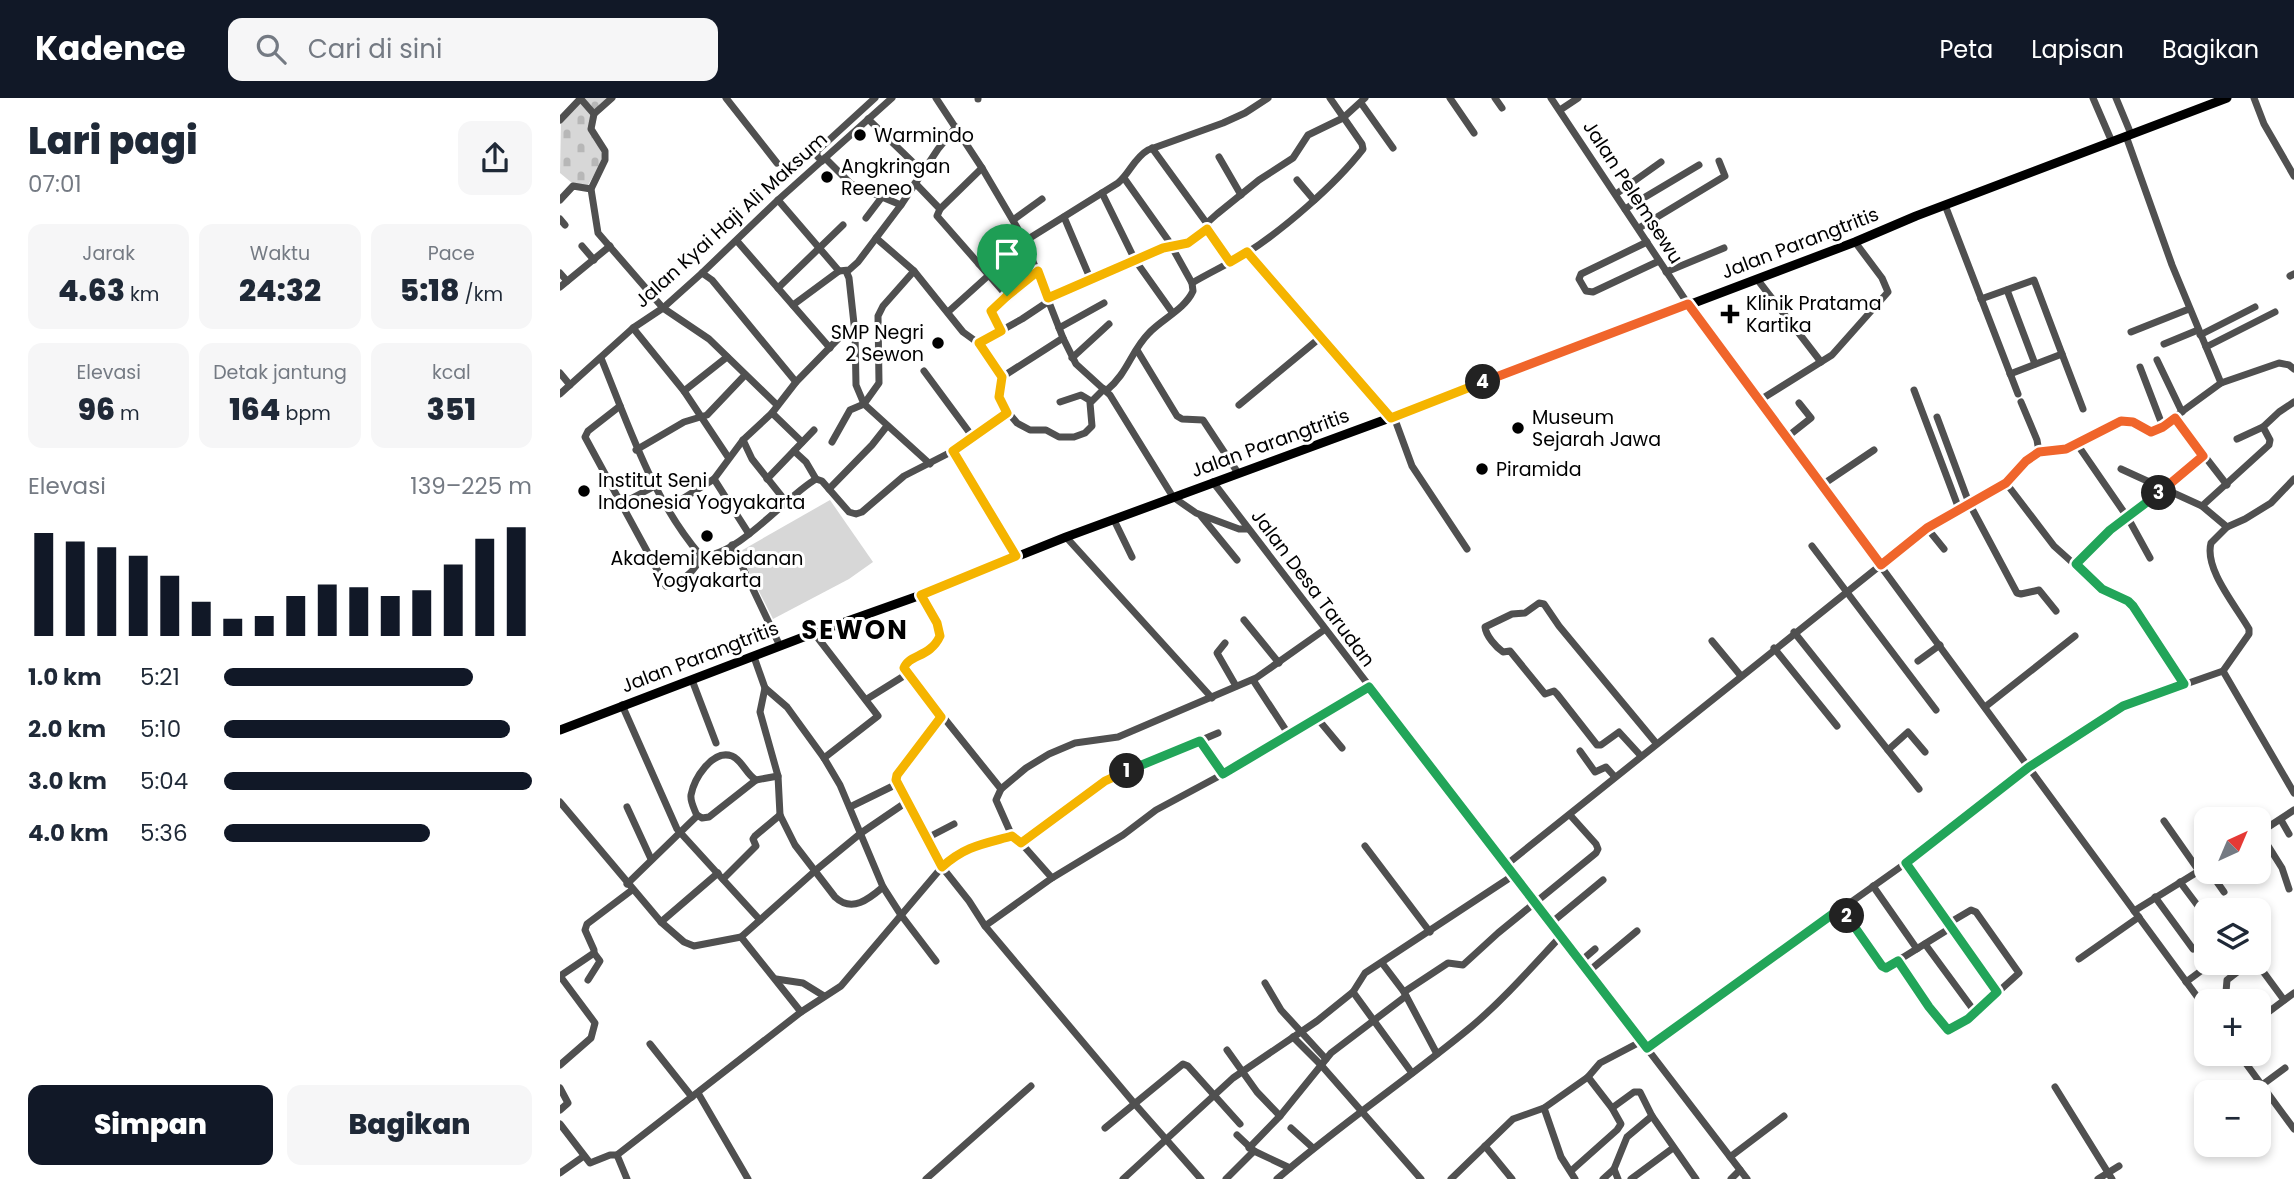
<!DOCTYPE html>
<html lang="id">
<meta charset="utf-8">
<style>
:root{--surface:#fff;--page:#f6f6f7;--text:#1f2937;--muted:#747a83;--accent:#111827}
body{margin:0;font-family:Poppins,sans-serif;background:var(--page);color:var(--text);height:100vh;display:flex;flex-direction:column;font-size:26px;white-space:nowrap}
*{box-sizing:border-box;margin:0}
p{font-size:23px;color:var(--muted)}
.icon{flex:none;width:38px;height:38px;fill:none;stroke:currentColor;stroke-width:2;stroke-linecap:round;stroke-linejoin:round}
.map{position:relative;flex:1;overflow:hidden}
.side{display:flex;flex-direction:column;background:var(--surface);width:560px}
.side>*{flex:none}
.needle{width:46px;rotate:44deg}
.fabs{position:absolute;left:1634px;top:709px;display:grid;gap:14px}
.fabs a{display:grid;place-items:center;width:77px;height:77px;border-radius:14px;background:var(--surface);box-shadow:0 4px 10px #0003;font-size:35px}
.pin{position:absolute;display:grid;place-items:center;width:60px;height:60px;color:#fff;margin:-72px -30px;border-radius:50% 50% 50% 0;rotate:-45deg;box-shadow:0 0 7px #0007}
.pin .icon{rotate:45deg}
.km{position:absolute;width:35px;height:35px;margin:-18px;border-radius:50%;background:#222;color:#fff;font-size:19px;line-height:35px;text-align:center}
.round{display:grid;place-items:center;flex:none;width:74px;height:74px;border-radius:14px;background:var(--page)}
.overview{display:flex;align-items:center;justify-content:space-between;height:119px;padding:0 28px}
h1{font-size:38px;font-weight:800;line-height:52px}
.figures{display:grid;grid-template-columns:repeat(3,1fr);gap:10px;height:119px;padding:7px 28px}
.figures div{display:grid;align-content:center;border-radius:14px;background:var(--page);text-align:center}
.figures b{font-size:30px;font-weight:800}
.figures small{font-size:19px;font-weight:400}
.figures p{font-size:19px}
.chart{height:196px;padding:14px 28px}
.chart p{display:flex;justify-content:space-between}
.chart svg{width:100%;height:126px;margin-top:7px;stroke:var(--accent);stroke-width:6}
.primary-button{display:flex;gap:14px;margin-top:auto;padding:14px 28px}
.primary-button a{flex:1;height:80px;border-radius:14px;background:var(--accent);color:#fff;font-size:28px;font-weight:800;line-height:80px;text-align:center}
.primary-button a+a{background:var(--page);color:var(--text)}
ul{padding:0 28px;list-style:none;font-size:23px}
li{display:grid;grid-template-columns:112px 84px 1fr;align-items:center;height:52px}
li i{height:18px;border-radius:9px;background:var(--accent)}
header{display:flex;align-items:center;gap:42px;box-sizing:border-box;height:98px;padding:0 35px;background:var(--accent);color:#fff}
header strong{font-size:33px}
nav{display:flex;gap:38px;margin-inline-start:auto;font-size:24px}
.search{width:490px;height:63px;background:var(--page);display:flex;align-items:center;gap:18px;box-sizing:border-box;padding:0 24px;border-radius:14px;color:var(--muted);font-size:26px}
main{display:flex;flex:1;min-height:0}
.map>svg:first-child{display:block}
</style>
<header>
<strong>Kadence</strong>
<div class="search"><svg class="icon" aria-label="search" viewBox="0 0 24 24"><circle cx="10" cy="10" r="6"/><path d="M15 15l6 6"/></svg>Cari di sini</div>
<nav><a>Peta</a><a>Lapisan</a><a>Bagikan</a></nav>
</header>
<main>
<section class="side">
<div class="overview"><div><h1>Lari pagi</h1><p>07:01</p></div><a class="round"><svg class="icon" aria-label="share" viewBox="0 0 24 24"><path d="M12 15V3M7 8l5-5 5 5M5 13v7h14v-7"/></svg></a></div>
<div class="figures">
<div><p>Jarak</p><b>4.63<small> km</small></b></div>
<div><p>Waktu</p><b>24:32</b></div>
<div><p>Pace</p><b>5:18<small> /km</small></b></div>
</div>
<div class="figures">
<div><p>Elevasi</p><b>96<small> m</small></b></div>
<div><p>Detak jantung</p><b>164<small> bpm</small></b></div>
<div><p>kcal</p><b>351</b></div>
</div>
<div class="chart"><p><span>Elevasi</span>139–225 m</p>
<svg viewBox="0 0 160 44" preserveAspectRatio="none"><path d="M5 44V8M15 44V11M25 44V13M35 44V16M45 44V23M55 44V32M65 44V38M75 44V37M85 44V30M95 44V26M105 44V27M115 44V30M125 44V28M135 44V19M145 44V10M155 44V6"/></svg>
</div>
<ul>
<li><b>1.0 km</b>5:21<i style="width:81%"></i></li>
<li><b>2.0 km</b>5:10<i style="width:93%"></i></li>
<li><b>3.0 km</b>5:04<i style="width:100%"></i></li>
<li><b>4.0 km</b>5:36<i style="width:67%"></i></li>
</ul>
<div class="primary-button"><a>Simpan</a><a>Bagikan</a></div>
</section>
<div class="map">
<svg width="1734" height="1081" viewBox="0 0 1734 1081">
<defs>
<pattern id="cemetery-stones" width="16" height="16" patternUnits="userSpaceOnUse" patternTransform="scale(1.75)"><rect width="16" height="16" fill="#d7d7d7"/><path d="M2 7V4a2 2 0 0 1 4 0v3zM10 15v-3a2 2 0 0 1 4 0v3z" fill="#b7b7b7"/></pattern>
</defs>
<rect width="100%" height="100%" fill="#fff"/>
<!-- cemetery -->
<path fill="url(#cemetery-stones)" d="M22 0H49L32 14 29 31C48 61 44 59 27 89L12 85 0 75 1 23Z"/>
<!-- park -->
<polygon fill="#d7d7d7" points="270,402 313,464 289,481 213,521 179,454"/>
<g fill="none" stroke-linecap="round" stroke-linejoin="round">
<!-- minor -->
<g stroke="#505050" stroke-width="7">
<polyline points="20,0 34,16"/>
<polyline points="52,0 34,16 31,31 45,53 45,62 31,91 38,135 103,210 149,241 216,306"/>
<polyline points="166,0 217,65"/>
<polyline points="376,0 422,70 465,143 503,240 516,266 550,297 613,399 636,415 679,431 688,431"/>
<polyline points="418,0 418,1"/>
<polyline points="890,0 914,35"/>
<polyline points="935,0 942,10"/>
<polyline points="991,0 1128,206 1647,912"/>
<polyline points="1533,0 1552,44"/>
<polyline points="1556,0 1571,36"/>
<polyline points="1694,0 1704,26 1734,78"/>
<polyline points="801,5 833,50"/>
<polyline points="1000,12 1018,0"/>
<polyline points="308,21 363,74"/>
<polyline points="0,22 20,1"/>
<polyline points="1566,38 1612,167 1661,285"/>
<polyline points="592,50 648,127"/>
<polyline points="659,59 681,97"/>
<polyline points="265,60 291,86 341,107"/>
<polyline points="262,63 257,58 257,53 315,0"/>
<polyline points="422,70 380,111 377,118 447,198"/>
<polyline points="737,82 754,102"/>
<polyline points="355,85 380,111"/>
<polyline points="542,95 575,162 612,214"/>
<polyline points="1056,96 1101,64"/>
<polyline points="0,102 13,88 31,91"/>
<polyline points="218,102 279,173"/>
<polyline points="1385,107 1458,296"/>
<polyline points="1065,111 1139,67"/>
<polyline points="504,119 530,180"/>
<polyline points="306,120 322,99"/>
<polyline points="0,121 5,127"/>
<polyline points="453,122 482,101"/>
<polyline points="1079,130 1165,78 1159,63"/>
<polyline points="647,131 670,164"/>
<polyline points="316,140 354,173 403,234 421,247 442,279 440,299 442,307 457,325 470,332 486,332 499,339 514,339 525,335 532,328 530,305 544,291"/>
<polyline points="177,143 270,250"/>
<path d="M465 143 558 85C570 75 574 60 588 52L663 25 685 15 708 0"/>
<polyline points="1087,144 1021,176 1019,181 1026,193 1033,194 1099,163"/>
<polyline points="22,148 34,162"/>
<polyline points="687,154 831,320"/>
<polyline points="419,166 459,133"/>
<polyline points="286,173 289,180 295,235 296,287 304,306 370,366"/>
<polyline points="1106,174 1164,150"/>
<polyline points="0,175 7,183"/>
<polyline points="142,175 152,182 236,284"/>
<polyline points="1730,178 1734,176"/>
<polyline points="1197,181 1261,264"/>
<path d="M632 185C649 175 668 166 685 156 723 132 775 87 803 51L802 46 770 0"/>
<polyline points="0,189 50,148"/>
<polyline points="218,190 283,127"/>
<polyline points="1447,192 1475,266"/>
<polyline points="488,199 603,150 633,143 645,134 648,124 657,116 699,82 733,60 748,37 783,20 805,0"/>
<polyline points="1421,201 1474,182 1502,256 1450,276"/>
<polyline points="233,207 279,173 289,172 298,164 341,107 378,51 396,29"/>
<polyline points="388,214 429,177"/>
<polyline points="73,230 124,293 168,359"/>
<polyline points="499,230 544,205"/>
<polyline points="441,233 431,216 432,211 478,172"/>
<polyline points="1571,234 1629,211"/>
<polyline points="1640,237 1695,209"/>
<polyline points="419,245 462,221 489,203"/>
<polyline points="1604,246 1638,232"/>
<polyline points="1646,249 1715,214"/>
<polyline points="577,252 617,318 622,321 643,322 678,375"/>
<polyline points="1502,256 1523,311"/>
<path d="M41 260C69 328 92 401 141 458"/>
<polyline points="512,260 549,226"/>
<polyline points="1597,262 1622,314"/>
<polyline points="1580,269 1603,329"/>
<polyline points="364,273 412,338"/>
<polyline points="0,275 10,287"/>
<polyline points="442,279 503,240"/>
<polyline points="1354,292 1399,411"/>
<polyline points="124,293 167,259"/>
<path d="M546 293C568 275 571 253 589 235 602 221 625 211 633 193L632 185 608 142 564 80"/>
<polyline points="0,296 73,230 103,210 142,175 218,102 332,0"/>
<polyline points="1200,302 1272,257 1328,194 1322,180 1295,144"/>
<polyline points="500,304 521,297 531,303"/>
<polyline points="1461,304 1477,342 1479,354"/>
<polyline points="679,307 761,239"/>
<path d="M60 308 28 333 25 339 106 488C121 485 136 473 141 458 178 459 225 399 256 381"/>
<polyline points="212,315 242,344"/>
<polyline points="834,319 852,368 907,451"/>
<polyline points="1377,319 1409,405 1457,495 1461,496 1479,492 1496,513"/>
<polyline points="1615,320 1667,387"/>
<polyline points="1227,339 1251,320 1239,305"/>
<polyline points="1677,341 1703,329"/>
<polyline points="183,342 192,361 227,405"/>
<polyline points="272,344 290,312 304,306 319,285 318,218 323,208 354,173"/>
<polyline points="1517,346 1568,420 1590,460"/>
<polyline points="76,352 124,324 147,317 185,277"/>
<polyline points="234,353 246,364 256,381 262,383 289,414 296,416 302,414 344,378 393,353 447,315"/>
<polyline points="393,353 456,458"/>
<polyline points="1561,371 1642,408 1667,429"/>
<polyline points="154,381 189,436"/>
<polyline points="207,381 254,332"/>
<polyline points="653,384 1187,1081"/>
<polyline points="1446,385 1494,448 1542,491 1568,503 1573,507 1624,586"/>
<polyline points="1262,387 1314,352"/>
<polyline points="269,391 312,347 327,328"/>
<polyline points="61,406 95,388"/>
<polyline points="1642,408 1709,347 1710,342 1703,329 1719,314 1734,304"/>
<polyline points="108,410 154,381 183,342 212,315 236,284 278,241"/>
<polyline points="641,418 677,462"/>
<polyline points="554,422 572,459"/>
<polyline points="1367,430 1384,451"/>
<polyline points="506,439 652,600"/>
<polyline points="172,447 220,548"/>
<polyline points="1252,448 1376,612"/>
<path d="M1516 466C1554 426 1601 393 1643 358"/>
<path d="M361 497C378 528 393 549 349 562L344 570 441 691"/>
<polyline points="684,522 719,565"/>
<polyline points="1234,534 1359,691"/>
<polyline points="254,535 318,618 264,660"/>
<polyline points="1152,543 1181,578"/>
<polyline points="665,545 657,555 676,588"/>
<polyline points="1214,550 1277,628"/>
<polyline points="194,559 205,590 227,609 264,660 280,687 323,789 341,817 376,863"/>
<polyline points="1358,563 1380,547"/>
<polyline points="1663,573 1734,695"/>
<polyline points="132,582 156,645"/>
<polyline points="693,582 729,637"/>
<path d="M205 590 200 614 218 678 220 717 235 747 275 799C292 815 309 801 323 789"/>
<polyline points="307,601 347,576"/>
<polyline points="62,607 117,731 200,822"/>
<polyline points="1425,609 1515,538"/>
<polyline points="381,619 337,677 336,682 382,769 409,803 425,828 574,1005 641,1081"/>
<polyline points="757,620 782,650"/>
<polyline points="658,635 545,683 461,745 452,738 436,702 441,691 466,670 489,656 515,645 558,639 696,580 764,532"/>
<polyline points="640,643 663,676"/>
<polyline points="1328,652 1348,634 1365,654"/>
<polyline points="1020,653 1035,674 1046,669 1055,679"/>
<path d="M1081 658 1059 634 1041 647H1037L997 596 994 593 985 596 950 553 943 554C936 549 926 538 925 529L952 516 965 515 979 505 984 506 999 528 1096 645"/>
<polyline points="0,704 101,824 124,844 134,848 181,839 256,772 301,735 348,703"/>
<polyline points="67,709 91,761"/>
<polyline points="290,709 337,686"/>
<polyline points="137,717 142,720 149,719 196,682"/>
<polyline points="1652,720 1652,721"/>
<polyline points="1721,722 1729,736"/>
<polyline points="1604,723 1639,773"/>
<polyline points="1699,735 1734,712"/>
<polyline points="1700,735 1722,770 1729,791"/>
<polyline points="367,740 394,726"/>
<polyline points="461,745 492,780"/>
<polyline points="805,748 870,834"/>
<polyline points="1346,765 1437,894"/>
<path d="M946 767 1367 430 1446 385 1466 363 1479 354 1506 351 1561 323C1574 322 1582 333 1594 334L1661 285 1719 265 1729 267 1734 271"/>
<polyline points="1650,774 1664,794"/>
<polyline points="163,781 196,748 193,741 195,738 220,717"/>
<polyline points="1620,784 1647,820"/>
<path d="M67 786 137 718C135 712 130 704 131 697 134 681 152 651 172 658 182 662 186 676 196 682L218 678"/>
<polyline points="1313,788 1357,851"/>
<polyline points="1595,799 1633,851"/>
<polyline points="1281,810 1322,868 1326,870 1392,829"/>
<polyline points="1574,813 1647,768"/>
<polyline points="101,824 158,775"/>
<polyline points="991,825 1043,782"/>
<polyline points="425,828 492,780 563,737 596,712 663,676 809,589"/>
<polyline points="1699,831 1703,829"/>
<polyline points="181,839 241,914"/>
<polyline points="1365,846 1415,914"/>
<polyline points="1519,861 1579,819"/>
<polyline points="1021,863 1035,851"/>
<polyline points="1338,863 1387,931 1392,932 1408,921 1459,875 1416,814 1411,812 1389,825"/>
<polyline points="822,865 844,894 877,956"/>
<polyline points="1029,873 1077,833"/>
<polyline points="0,878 34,855 34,852 25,832 27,826 72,792"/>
<polyline points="216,881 243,885 264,898"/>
<polyline points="28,882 40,863 34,855"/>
<polyline points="1626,884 1653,864"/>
<polyline points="705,885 721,912 766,961"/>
<polyline points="793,894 852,975"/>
<polyline points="844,894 888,865 903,867 938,835 1036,755 1038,751 1036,746 1010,717"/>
<polyline points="1671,903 1666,894 1667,882 1689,865 1699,868 1724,902"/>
<polyline points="1699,921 1734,895"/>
<polyline points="733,939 761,967 861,1081"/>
<polyline points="90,946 132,999"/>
<path d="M1087 949 1346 765 1469 669 1563 608 1663 573 1689 536V531C1676 508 1644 471 1651 445L1667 429 1685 421 1711 405 1734 381"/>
<polyline points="667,952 697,994 720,1018"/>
<polyline points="1679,956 1734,1031"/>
<polyline points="0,967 31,940 35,925 0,878"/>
<polyline points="1702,987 1725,970"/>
<polyline points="1495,989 1552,1081"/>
<polyline points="0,990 8,1005 0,1012"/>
<polyline points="138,995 188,1081"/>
<polyline points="984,1010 1001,1059 1015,1081"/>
<polyline points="1052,1010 1074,994 1080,994 1092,1018 1136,1081"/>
<polyline points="0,1026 30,1065 50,1057 57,1057"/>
<polyline points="545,1030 623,966 628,968 680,1026"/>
<polyline points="731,1030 753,1050"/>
<polyline points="677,1037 694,1053 730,1070"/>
<polyline points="925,1048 952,1081"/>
<polyline points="689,1050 720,1018 771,955 846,898"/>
<polyline points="1170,1059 1224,1018"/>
<polyline points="1054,1071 1058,1081"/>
<polyline points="1011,1073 1057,1032 1061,1026 1052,1010 1028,979"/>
<polyline points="0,1075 24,1058"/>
<path d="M67 1081 57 1057 241 914 281 888 382 769C404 748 423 746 452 738"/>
<polyline points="366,1081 471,988"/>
<polyline points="563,1081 673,980 757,923 793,894 805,875 954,777"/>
<polyline points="666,1081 694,1053"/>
<path d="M717 1081C779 1027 847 982 911 929 943 902 972 869 1001 838"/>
<polyline points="891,1081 953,1021 984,1010 1028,979 1040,965 1082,943"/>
<polyline points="1043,1081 1054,1071 1067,1039 1092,1018"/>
<polyline points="1071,1081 1113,1050"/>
<polyline points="1171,1081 1180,1072"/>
<polyline points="1538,1081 1559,1068"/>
</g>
<!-- major -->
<polyline stroke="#000" stroke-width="9" points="0,632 254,535 361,497 506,439 846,314 1295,144 1356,118 1667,0"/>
</g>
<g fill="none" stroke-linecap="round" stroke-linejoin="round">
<!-- split-1 casing -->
<g stroke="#fff" stroke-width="14">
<path id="split-1" d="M447 198 431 213 441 233 419 245 442 279 439 299 447 315 393 353 456 458 361 497 377 525 380 538C370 560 349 556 344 570L381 619 337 677 336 682 382 769C405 748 423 746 452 738L461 745 545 683 567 673"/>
</g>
<!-- split-2 casing -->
<g stroke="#fff" stroke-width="14">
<polyline id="split-2" points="567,673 640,643 663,676 809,589 1087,950 1281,810 1287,818"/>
</g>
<!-- split-3 casing -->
<g stroke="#fff" stroke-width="14">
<polyline id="split-3" points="1287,818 1322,868 1326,870 1338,863 1369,909 1388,932 1408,921 1437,894 1346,765 1469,669 1563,608 1624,586 1573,508 1568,503 1542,491 1516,466 1550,432 1599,395"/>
</g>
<!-- split-4 casing -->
<g stroke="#fff" stroke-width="14">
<polyline id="split-4" points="923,284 1128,206 1321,467 1367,430 1446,385 1466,363 1479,354 1506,351 1561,323 1573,324 1591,334 1603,329 1615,320 1643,358 1599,395"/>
</g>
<!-- split-5 casing -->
<g stroke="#fff" stroke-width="14">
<polyline id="split-5" points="447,198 478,173 488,200 603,150 628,145 647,131 670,164 687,154 831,320 923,284"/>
</g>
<!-- split-1 -->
<use href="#split-1" stroke="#f5b400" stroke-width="9"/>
<!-- split-2 -->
<use href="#split-2" stroke="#22a559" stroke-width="9"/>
<!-- split-3 -->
<use href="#split-3" stroke="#22a559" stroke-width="9"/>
<!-- split-4 -->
<use href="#split-4" stroke="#f0652b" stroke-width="9"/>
<!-- split-5 -->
<use href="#split-5" stroke="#f5b400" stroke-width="9"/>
</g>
<!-- markers -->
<g fill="#000" stroke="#fff" stroke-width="2.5">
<circle cx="300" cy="37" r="7"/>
<circle cx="267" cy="79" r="7"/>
<path d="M1166.5 205.5h7v7h7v7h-7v7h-7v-7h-7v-7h7z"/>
<circle cx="378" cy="245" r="7"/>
<circle cx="958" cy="330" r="7"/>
<circle cx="922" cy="371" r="7"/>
<circle cx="24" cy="393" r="7"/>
<circle cx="147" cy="438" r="7"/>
</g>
<g text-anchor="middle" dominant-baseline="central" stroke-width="6" stroke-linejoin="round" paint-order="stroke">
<!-- poi labels -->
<g font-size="19" fill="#000" stroke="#fff" text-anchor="start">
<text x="314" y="37">Warmindo</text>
<text x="281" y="68">Angkringan<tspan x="281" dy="22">Reeneo</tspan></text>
<text x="1186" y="205">Klinik Pratama<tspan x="1186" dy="22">Kartika</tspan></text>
<text x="364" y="234" text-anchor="end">SMP Negri<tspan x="364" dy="22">2 Sewon</tspan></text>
<text x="972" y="319">Museum<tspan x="972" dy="22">Sejarah Jawa</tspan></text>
<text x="936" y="371">Piramida</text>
<text x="38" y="382">Institut Seni<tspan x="38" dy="22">Indonesia Yogyakarta</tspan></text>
<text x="147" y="460" text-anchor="middle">Akademi Kebidanan<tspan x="147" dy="22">Yogyakarta</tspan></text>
</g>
<!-- street labels -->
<g font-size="19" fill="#000" stroke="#fff">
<text transform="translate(1073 94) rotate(57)">Jalan Pelemsewu</text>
<text transform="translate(171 122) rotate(-42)">Jalan Kyai Haji Ali Maksum</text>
<text transform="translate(1240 145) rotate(-21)">Jalan Parangtritis</text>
<text transform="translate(710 345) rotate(-20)">Jalan Parangtritis</text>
<text transform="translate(753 490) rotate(53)">Jalan Desa Tarudan</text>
<text transform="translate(140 559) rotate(-21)">Jalan Parangtritis</text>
</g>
<!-- district labels -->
<g font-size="26" font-weight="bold" letter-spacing="2" fill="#000" stroke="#fff">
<text x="295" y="532">SEWON</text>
</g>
</g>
</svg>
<div class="fabs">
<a><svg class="needle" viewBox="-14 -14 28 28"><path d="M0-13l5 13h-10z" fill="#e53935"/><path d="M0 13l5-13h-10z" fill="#747a83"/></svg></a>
<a><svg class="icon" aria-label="layers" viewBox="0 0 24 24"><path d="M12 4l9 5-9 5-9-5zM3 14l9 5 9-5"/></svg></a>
<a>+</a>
<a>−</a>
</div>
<div class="pin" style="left:447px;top:198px;background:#1e9e55"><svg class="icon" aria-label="arrive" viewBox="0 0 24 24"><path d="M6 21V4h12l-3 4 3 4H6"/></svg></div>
<b class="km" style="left:567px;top:673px">1</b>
<b class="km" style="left:1287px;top:818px">2</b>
<b class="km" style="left:1599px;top:395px">3</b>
<b class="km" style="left:923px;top:284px">4</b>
</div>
</main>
